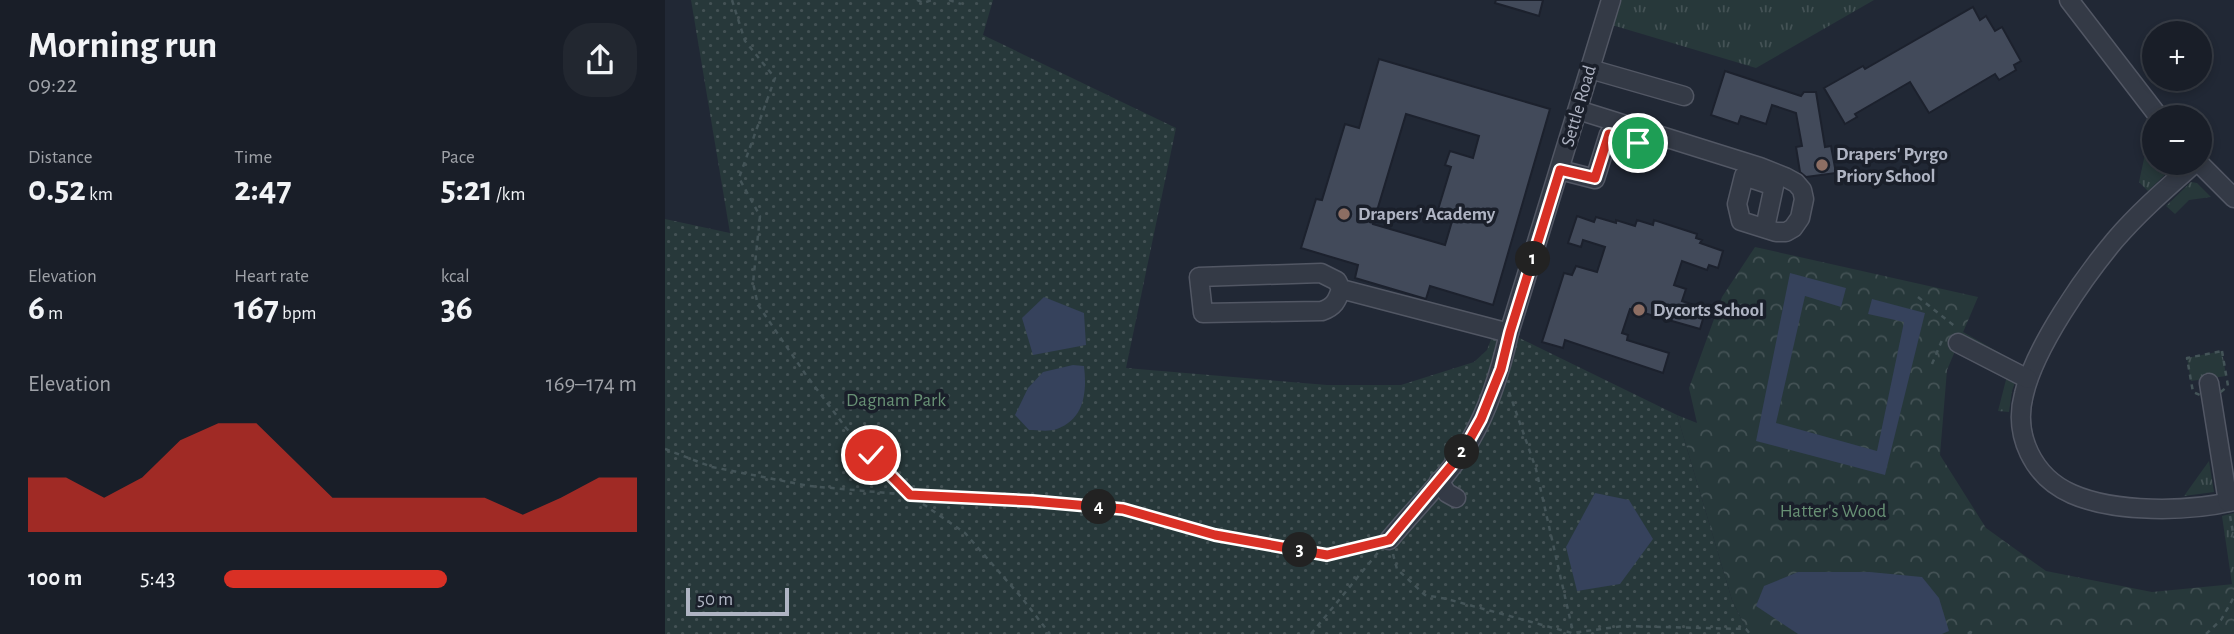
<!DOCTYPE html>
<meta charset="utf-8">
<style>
:root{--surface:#191e28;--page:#222730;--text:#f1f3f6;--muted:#9fa2a8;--line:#373c45;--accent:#d93025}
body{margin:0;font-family:"Alegreya Sans",sans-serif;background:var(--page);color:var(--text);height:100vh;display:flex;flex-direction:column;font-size:26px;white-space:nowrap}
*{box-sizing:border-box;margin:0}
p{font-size:23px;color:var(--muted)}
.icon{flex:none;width:38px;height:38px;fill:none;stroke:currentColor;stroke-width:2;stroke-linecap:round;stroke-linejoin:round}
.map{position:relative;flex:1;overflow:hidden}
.drawer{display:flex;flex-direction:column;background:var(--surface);width:665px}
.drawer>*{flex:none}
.buttons{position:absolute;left:1477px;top:21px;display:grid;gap:14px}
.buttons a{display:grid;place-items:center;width:70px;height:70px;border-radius:50%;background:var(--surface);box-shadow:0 4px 10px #0003,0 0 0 2px var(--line);font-size:35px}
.scale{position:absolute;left:21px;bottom:18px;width:103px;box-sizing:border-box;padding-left:7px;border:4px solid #afb4c3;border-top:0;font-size:19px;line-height:24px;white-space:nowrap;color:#afb4c3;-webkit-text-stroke:5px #1a1f2a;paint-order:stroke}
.pin{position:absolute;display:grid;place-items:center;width:60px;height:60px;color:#fff;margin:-30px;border:4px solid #fff;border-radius:50%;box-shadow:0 2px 7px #0007}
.km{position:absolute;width:35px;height:35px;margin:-18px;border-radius:50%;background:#222;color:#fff;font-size:19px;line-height:35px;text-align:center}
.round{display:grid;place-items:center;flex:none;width:74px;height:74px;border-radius:28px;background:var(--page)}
.head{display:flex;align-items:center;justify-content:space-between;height:119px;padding:0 28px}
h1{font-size:38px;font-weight:700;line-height:52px}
.stats{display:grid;grid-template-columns:repeat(3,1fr);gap:10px;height:119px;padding:7px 28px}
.stats div{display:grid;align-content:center}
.stats b{font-size:35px;font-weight:700}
.stats small{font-size:19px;font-weight:400}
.stats p{font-size:19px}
.chart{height:196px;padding:14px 28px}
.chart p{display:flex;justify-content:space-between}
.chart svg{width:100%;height:126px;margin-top:7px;fill:var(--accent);opacity:.7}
ul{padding:0 28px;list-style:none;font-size:23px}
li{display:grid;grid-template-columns:112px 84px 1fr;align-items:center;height:52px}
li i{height:18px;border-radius:9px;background:var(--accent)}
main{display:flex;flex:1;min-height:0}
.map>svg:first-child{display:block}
</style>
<main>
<section class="drawer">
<div class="head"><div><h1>Morning run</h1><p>09:22</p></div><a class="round"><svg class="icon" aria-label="share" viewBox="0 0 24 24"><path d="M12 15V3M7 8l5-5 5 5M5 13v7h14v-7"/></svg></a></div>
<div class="stats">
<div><p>Distance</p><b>0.52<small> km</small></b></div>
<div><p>Time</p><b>2:47</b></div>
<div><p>Pace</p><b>5:21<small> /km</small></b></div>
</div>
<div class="stats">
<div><p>Elevation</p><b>6<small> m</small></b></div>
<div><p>Heart rate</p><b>167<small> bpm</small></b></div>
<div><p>kcal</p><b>36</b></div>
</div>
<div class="chart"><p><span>Elevation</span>169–174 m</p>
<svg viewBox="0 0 160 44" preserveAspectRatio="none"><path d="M0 44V25L10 25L20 32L30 25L40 12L50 6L60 6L70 19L80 32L90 32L100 32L110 32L120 32L130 38L140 32L150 25L160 25V44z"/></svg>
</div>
<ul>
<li><b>100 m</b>5:43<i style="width:54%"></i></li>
</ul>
</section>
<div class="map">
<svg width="1569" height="634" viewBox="0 0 1569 634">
<defs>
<pattern id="grass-tufts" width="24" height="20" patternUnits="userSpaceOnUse" patternTransform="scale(1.75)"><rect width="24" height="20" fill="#27383a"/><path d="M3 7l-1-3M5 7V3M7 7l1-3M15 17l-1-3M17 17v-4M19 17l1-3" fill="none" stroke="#445255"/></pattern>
<pattern id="forest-crowns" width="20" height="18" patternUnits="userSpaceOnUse" patternTransform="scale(1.75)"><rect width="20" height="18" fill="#27383a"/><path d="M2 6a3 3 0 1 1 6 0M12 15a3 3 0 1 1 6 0" fill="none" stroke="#445255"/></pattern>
<pattern id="park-dots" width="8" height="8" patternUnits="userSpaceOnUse" patternTransform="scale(1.75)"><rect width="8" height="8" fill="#27383a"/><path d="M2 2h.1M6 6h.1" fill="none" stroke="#445255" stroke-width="1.8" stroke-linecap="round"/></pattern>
</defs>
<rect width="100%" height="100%" fill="#212835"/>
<!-- grass -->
<g fill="url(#grass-tufts)">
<polygon points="955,0 1209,0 1091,68 947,25"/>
<polygon points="1489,139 1489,163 1512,163 1483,191 1474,182 1482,145"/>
<polygon points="1526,182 1532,183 1546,197 1524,200 1510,214 1501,206"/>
<polygon points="1298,332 1356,365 1347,391 1344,412 1333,411 1344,368 1293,343"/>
<polygon points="1557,351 1561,376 1526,381 1522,358"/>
<polygon points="1544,461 1549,492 1519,496"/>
<polygon points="1569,513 1569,584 1567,584 1557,516"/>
</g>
<!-- forest -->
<polygon fill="url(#forest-crowns)" points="1090,247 1313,297 1282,370 1275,455 1321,528 1381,571 1487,592 1569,584 1569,634 1069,634 1081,629 1067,600 1012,415 1032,423 1024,388 1057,297"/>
<!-- park -->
<polygon fill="url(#park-dots)" points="26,0 328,0 318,35 511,128 461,368 662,385 736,385 809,362 822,350 830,329 844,333 1012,415 1067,600 1081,629 1078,634 0,634 0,219 65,233"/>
<!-- water -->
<g fill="#36425c">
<polygon points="1125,273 1181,288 1176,307 1140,296 1111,423 1212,451 1239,322 1203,314 1207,299 1260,313 1220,475 1091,441"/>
<polygon points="379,297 419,313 421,345 368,355 357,318"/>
<path d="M408 365 419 366C422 391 420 419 392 429 384 432 372 430 364 430L350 415 363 388 378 372Z"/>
<polygon points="930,493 964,500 988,539 955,584 912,591 901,547"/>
<polygon points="1133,572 1205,572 1257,577 1274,598 1284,631 1277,634 1133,634 1091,606 1099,586"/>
</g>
<!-- building -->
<g fill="#424a5a" stroke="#1c212d" stroke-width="2" fill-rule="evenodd">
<polygon points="831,0 878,0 874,16 830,3"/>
<polygon points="1308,7 1315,20 1321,16 1330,31 1337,27 1356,61 1349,65 1351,70 1334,80 1330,74 1264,113 1245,82 1190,114 1192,117 1180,124 1159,88 1198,66 1200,69"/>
<path d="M714 59 885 109 828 305 765 286 761 299 690 278 693 265 636 248 651 199 657 200 680 124 694 128ZM741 114 814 136 808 158 785 151 780 165 786 167 772 213 788 218 780 245 708 224Z"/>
<polygon points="1060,71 1136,96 1139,92 1151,92 1160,147 1166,146 1171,173 1141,177 1135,172 1131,147 1137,146 1131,113 1107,105 1101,124 1076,116 1073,124 1046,115"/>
<polygon points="912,216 929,222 931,217 951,223 951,220 970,226 972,220 988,225 989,220 1032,234 1031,238 1037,240 1035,243 1058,251 1053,268 1044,265 1042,270 1017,261 1009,285 1021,289 1017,301 1041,309 1035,329 965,309 957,333 963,335 962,340 1004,353 998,373 900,340 898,348 877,342 899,273 907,275 911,266 932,272 940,247 918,240 916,247 903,243"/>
</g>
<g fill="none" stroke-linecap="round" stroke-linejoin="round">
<!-- minor casing -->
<g stroke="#525764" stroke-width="21">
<g id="minor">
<polyline points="1404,0 1494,117"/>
<polyline points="925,69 1019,96"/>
<polyline points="913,110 1095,167 1120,177 1131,183 1137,190 1139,199 1135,218 1128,228 1121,232 1111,232 1076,221 1072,204 1079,176 1109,186 1100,228"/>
<path d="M1530 163C1503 187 1474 212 1450 240 1419 277 1370 347 1359 394 1348 435 1368 477 1407 494 1450 513 1523 512 1569 501"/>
<polyline points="1534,163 1569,198"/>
<polyline points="895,170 930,179 944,134 973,143"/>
<path d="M676 289 672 281 656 273 534 277 538 313 657 311C669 307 672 301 676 289L844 333"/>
<polyline points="1293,343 1363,379"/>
<polyline points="1544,383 1563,502"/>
<polyline points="774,481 782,493 791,498"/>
<path d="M724 540C751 507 784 476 806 439 825 406 836 369 844 333L946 0"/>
</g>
</g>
<!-- path -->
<g stroke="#445458" stroke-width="2.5" stroke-dasharray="5 5" stroke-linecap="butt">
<polyline points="67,0 80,41 110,78 74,178 95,216 88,283 93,305 141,375 181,428 245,495 300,533 357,598 385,634"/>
<polyline points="252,0 258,3 267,0"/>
<polyline points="284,0 296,4"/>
<polyline points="1253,297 1292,328"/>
<polygon points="1557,351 1563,386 1546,400 1528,392 1522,358"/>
<polyline points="1267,364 1278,338"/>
<polyline points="844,392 871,469 908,632"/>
<polyline points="0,449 47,467 144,486 245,495 367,501 458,509 550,535 662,555 711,543"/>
<polyline points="1565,516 1569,538"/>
<polyline points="728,554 732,569 760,595 782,599 907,633 958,626 1081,629 1085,634"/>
<polyline points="646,634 715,550"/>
<polyline points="1303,634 1305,632 1310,634"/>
<polyline points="1541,634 1556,620 1569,597"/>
</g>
<!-- minor -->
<use href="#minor" stroke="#343a46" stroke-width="18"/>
</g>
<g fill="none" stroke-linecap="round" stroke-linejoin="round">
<!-- route casing -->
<g stroke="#fff" stroke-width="14">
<polyline id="route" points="206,455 245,495 367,501 458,509 550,535 662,555 724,540 797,453 816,419 836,369 845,332 895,170 930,178 944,134 973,143"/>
</g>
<!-- route -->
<use href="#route" stroke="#d93025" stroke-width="9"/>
</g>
<!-- markers -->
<g fill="#8d6e63" stroke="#1a1f2a" stroke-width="2.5">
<circle cx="1157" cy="165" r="7"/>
<circle cx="679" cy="214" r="7"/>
<circle cx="974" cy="310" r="7"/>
</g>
<g text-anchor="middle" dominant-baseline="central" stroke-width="7" stroke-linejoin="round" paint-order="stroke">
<!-- street labels -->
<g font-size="19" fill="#afb4c3" stroke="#1a1f2a">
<text transform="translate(914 106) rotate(-74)">Settle Road</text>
</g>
<!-- poi labels -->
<g font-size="19" font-weight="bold" fill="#afb4c3" stroke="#1a1f2a" text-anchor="start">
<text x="1171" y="154">Drapers' Pyrgo<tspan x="1171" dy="22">Priory School</tspan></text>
<text x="693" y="214">Drapers' Academy</text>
<text x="988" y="310">Dycorts School</text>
</g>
<!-- park labels -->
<g font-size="19" fill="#689175" stroke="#1a1f2a">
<text x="231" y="400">Dagnam Park</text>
<text x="1168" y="511">Hatter's Wood</text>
</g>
</g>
</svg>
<div class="buttons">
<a>+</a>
<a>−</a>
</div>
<div class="scale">50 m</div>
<div class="pin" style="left:973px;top:143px;background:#1e9e55"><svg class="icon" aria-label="arrive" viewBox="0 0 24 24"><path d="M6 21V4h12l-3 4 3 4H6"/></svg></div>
<div class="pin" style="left:206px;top:455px;background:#d93025"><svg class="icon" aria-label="check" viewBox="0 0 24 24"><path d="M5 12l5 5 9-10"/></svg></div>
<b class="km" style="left:868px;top:259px">1</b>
<b class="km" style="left:797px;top:452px">2</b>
<b class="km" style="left:635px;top:550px">3</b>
<b class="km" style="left:434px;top:507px">4</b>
</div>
</main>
